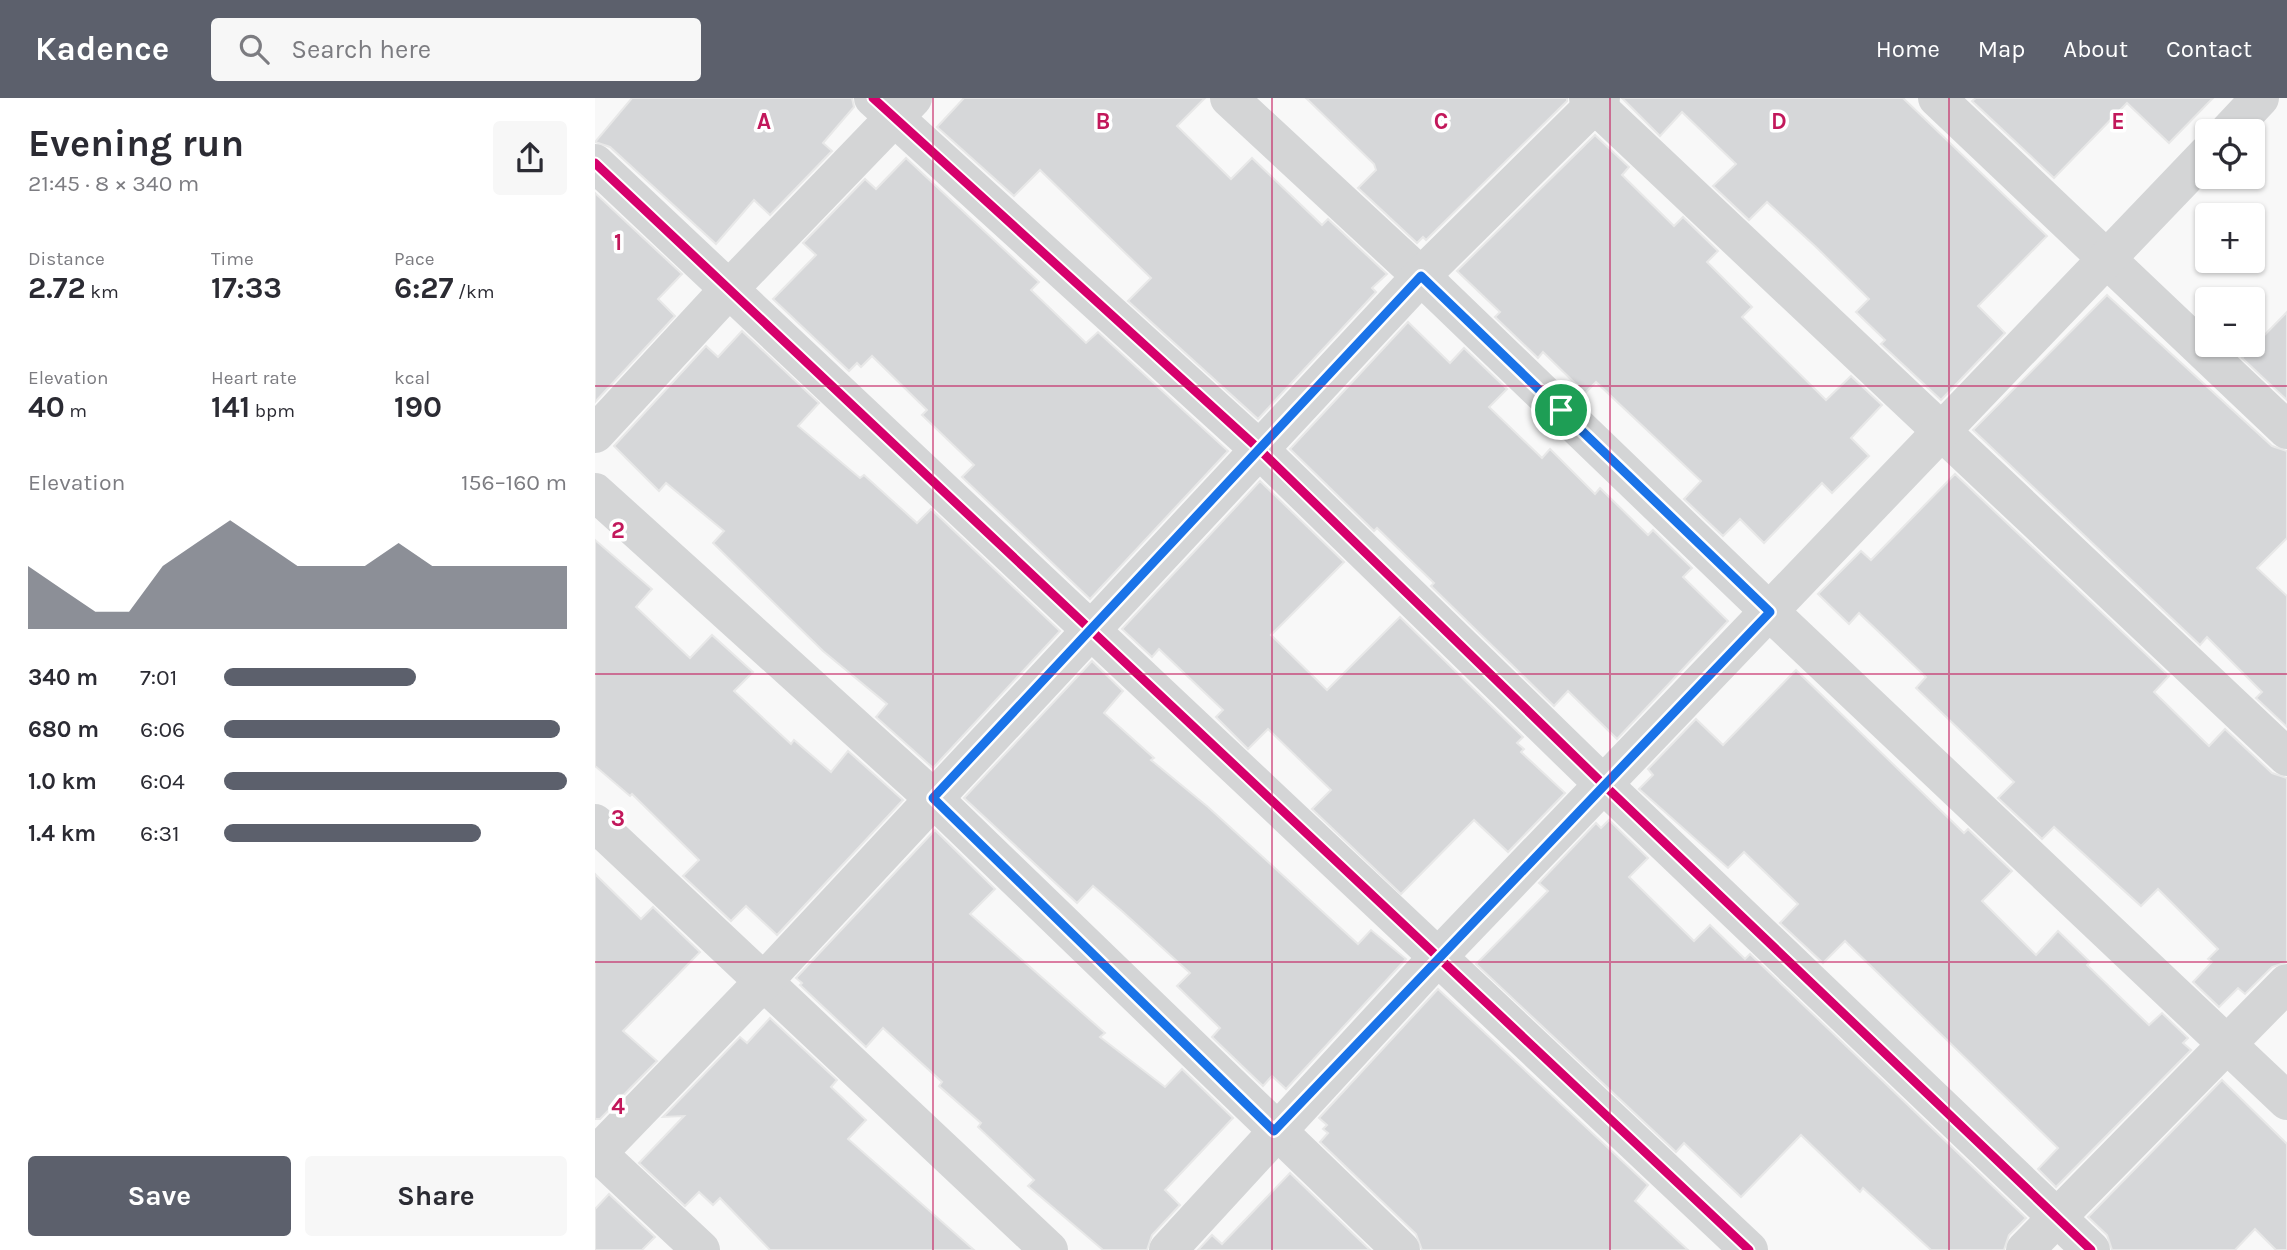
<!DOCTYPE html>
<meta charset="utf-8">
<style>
:root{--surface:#fff;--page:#f7f7f7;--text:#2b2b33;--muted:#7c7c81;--accent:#5c606c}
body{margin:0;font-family:Karla,sans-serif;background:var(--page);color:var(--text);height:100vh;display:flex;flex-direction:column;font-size:26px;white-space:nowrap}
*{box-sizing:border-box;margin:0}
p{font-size:23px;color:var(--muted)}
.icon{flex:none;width:38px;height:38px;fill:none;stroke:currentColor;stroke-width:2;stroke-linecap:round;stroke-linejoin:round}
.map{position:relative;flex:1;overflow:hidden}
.side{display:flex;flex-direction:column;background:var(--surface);width:595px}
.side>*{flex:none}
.fabs{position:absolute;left:1600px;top:21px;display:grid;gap:14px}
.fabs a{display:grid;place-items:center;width:70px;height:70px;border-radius:7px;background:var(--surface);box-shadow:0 2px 5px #0004;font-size:35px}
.pin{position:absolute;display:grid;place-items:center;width:60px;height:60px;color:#fff;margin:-30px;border:4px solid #fff;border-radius:50%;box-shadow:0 2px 7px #0007}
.round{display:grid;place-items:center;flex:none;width:74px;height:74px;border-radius:7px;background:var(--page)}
.head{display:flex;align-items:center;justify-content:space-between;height:119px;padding:0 28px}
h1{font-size:38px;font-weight:700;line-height:52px}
.stats{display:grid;grid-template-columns:repeat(3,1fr);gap:10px;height:119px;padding:7px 28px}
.stats div{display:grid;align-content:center}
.stats b{font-size:30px;font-weight:700}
.stats small{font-size:19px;font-weight:400}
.stats p{font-size:19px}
.chart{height:196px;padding:14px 28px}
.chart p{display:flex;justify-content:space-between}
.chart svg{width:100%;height:126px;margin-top:7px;fill:var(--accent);opacity:.7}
.primary-button{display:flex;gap:14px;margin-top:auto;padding:14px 28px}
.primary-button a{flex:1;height:80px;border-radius:7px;background:var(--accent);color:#fff;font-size:28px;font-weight:700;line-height:80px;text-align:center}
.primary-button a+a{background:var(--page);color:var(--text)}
ul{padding:0 28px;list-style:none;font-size:23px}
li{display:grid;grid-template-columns:112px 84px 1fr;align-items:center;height:52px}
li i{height:18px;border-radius:9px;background:var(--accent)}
header{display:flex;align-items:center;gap:42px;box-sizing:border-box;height:98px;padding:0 35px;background:var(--accent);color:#fff}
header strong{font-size:33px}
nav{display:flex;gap:38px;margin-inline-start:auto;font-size:24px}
.search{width:490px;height:63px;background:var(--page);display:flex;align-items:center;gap:18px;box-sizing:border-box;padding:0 24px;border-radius:7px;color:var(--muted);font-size:26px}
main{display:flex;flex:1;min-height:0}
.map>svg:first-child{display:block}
</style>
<header>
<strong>Kadence</strong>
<div class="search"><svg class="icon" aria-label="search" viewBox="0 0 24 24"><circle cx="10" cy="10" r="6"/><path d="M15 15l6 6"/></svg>Search here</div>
<nav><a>Home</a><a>Map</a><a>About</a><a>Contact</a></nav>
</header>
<main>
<section class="side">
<div class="head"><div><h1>Evening run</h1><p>21:45 · 8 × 340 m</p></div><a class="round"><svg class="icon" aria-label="share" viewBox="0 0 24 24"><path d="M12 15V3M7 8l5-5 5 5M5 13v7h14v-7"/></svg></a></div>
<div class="stats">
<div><p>Distance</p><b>2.72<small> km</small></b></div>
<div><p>Time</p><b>17:33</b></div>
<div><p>Pace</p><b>6:27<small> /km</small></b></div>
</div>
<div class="stats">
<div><p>Elevation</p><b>40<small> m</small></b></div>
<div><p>Heart rate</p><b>141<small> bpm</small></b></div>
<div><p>kcal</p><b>190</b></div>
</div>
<div class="chart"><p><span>Elevation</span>156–160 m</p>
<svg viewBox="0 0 160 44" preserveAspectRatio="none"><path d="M0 44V22L10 30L20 38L30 38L40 22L50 14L60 6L70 14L80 22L90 22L100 22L110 14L120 22L130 22L140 22L150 22L160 22V44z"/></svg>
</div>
<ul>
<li><b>340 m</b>7:01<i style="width:56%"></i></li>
<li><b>680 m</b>6:06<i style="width:98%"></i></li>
<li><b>1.0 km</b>6:04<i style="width:100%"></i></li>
<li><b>1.4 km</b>6:31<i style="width:75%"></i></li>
</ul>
<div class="primary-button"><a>Save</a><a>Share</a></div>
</section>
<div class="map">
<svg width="1692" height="1152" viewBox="0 0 1692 1152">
<rect width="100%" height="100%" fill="#f8f8f8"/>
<!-- building -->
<g fill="#d6d7d9" stroke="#e8e8e8" stroke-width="2">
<polygon points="37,0 257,0 259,9 228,45 237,53 175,117 159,102 121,146 15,49 0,44"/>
<polygon points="369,0 610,0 582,28 636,81 657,60 727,127 733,121 792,176 777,190 781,194 663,321 533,203 556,180 445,72 419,98 342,29"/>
<polygon points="711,0 972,0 972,3 831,142 828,139 822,145 763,90 781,72 779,66"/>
<polygon points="1027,0 1308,0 1452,138 1383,208 1410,235 1346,302 1286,246 1290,242 1261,214 1274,201 1221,149 1172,104 1154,122 1118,88 1141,66 1087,14 1065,38"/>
<polygon points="1381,0 1618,0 1574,45 1532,5 1459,80 1377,3"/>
<polygon points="1000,37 1034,69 1027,77 1079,128 1088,119 1123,153 1112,164 1157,209 1147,219 1231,302 1256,278 1287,307 1256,340 1274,358 1237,395 1227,385 1169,445 1145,421 1128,438 1089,401 1106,383 1001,284 990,295 948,254 943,260 900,219 905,214 862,173"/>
<polygon points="311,60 444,184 436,192 491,245 503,234 633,353 495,501 367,379 379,367 327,317 332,312 277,258 266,269 262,265 254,273 178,201 221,157 208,145 270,81 281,91"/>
<polygon points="0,95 87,176 63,201 80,218 0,304"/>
<polygon points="1512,197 1677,348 1692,353 1692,440 1662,470 1692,498 1692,629 1661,600 1667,594 1612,539 1605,547 1378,332"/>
<polygon points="1692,214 1692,302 1647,260"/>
<polygon points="813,224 855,265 869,250 912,291 894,309 947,360 955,351 1000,396 1005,390 1053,437 1058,432 1097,470 1088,479 1133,523 1022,641 973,593 959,608 836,488 839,485 782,430 779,433 695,351"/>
<polygon points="147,233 224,305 203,328 265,380 269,377 322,425 336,411 465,533 338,670 281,619 292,606 228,553 118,445 129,433 71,385 64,393 19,348 111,248 123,259"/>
<polygon points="1360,376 1574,578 1559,594 1614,648 1630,631 1677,675 1692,680 1692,864 1677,869 1650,896 1643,890 1624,909 1598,884 1617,864 1613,861 1623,851 1563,791 1546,808 1459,729 1447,741 1403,700 1419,684 1321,590 1331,579 1264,515 1254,526 1223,496 1266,453 1276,462"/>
<polygon points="665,383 749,464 676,537 732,592 805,519 928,639 922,645 929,651 926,654 970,695 913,754 879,722 806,796 717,711 736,692 673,631 653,651 621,619 628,612 564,551 557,559 527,531"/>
<polygon points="0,442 57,491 41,509 95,560 117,537 158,574 139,593 196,646 199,642 236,674 253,653 308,702 182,837 151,808 136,823 88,778 104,762 37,696 35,698 0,668"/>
<polygon points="497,563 528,593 509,615 559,660 556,662 613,709 763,846 776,832 811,861 691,991 677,978 668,988 617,939 625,930 582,888 595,875 528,814 498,788 482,805 369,700"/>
<polygon points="1201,572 1369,735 1373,731 1417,773 1387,803 1441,857 1463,833 1495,864 1492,867 1554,927 1567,915 1593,940 1588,945 1596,952 1461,1089 1443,1071 1463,1050 1250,843 1228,865 1185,825 1203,806 1149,754 1133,770 1044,691 1058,677 1053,671 1101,621 1128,647"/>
<polygon points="1014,722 1053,760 1034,779 1099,843 1115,827 1150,861 1155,856 1431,1120 1414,1137 1409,1152 1336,1152 1268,1090 1265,1094 1206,1037 1146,1099 1089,1045 1081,1054 881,866 953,793 944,785 1001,725 1006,730"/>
<polygon points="340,732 400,791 375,816 510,935 505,939 570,989 587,971 638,1020 570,1092 585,1107 557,1137 552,1152 508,1152 433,1088 439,1082 383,1029 386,1025 344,988 347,984 288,930 271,949 205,887 207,885 201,880"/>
<polygon points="0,776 46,821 58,809 105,854 28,933 62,963 5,1021 0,1021"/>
<polygon points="843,891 1053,1087 1040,1103 1093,1152 827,1152 821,1136 725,1044 733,1035 728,1031 732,1027 724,1020"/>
<polygon points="175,920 242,982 236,989 271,1022 253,1041 379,1152 175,1152 125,1100 118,1107 104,1094 90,1108 44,1065 89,1018 68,1019 145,939 152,945"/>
<polygon points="1627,982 1692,1046 1692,1152 1681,1152 1660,1131 1640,1152 1517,1152 1512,1137 1493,1119"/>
<polygon points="695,1075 775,1152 603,1152 617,1137 627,1146"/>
<polygon points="14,1096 60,1139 47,1152 0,1152 0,1111"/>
</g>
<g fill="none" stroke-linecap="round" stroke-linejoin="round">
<!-- minor -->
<g stroke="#d4d5d6" stroke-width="38">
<polyline points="278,0 666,353 1009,687 1496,1152"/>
<polyline points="634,0 826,178 1175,514 1692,1003"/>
<polyline points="993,0 1692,659"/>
<polyline points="1342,0 1692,332"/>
<polyline points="1634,33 1665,0"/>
<path d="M0 65C387 425 767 792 1154 1152"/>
<polyline points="0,336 135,190 318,0"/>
<polyline points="0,394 338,700 806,1152"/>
<polyline points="0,725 454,1152"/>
<polyline points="0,1053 106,1152"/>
<polyline points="0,1058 168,884 826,178 1006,0"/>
<polyline points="573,1152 841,861 1612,56"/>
<polyline points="1430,1152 1692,885"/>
</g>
<!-- cycleway casing -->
<g stroke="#fff" stroke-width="13">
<g id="cycleway">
<polyline points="278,0 666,353 1009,687 1496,1152"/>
<path d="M0 65C387 425 767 792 1154 1152"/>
</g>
</g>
<!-- cycleway -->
<use href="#cycleway" stroke="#d6006c" stroke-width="9"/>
</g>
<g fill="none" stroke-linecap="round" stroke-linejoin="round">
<!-- route casing -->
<g stroke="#fff" stroke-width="14">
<polygon id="route" points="826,178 1175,514 679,1033 338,700"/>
</g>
<!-- route -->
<use href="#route" stroke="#1a73e8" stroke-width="9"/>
</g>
<!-- grid -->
<path fill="none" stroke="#c2185b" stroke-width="2" stroke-opacity="0.55" d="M338 0V1152M677 0V1152M1015 0V1152M1354 0V1152M0 288H1692M0 576H1692M0 864H1692"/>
<g font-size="23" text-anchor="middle" font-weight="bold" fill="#c2185b" stroke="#fff" stroke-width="7" stroke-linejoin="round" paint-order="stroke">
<text x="169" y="31">A</text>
<text x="508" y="31">B</text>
<text x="846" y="31">C</text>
<text x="1184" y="31">D</text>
<text x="1523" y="31">E</text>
<text x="23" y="152">1</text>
<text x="23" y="440">2</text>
<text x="23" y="728">3</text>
<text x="23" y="1016">4</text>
</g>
</svg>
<div class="fabs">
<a><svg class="icon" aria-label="locate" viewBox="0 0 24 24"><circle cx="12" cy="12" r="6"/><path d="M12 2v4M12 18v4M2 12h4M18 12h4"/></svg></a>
<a>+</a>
<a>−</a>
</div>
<div class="pin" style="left:966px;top:312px;background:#1e9e55"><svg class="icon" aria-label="arrive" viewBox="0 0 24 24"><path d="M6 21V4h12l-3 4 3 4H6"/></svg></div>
</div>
</main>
